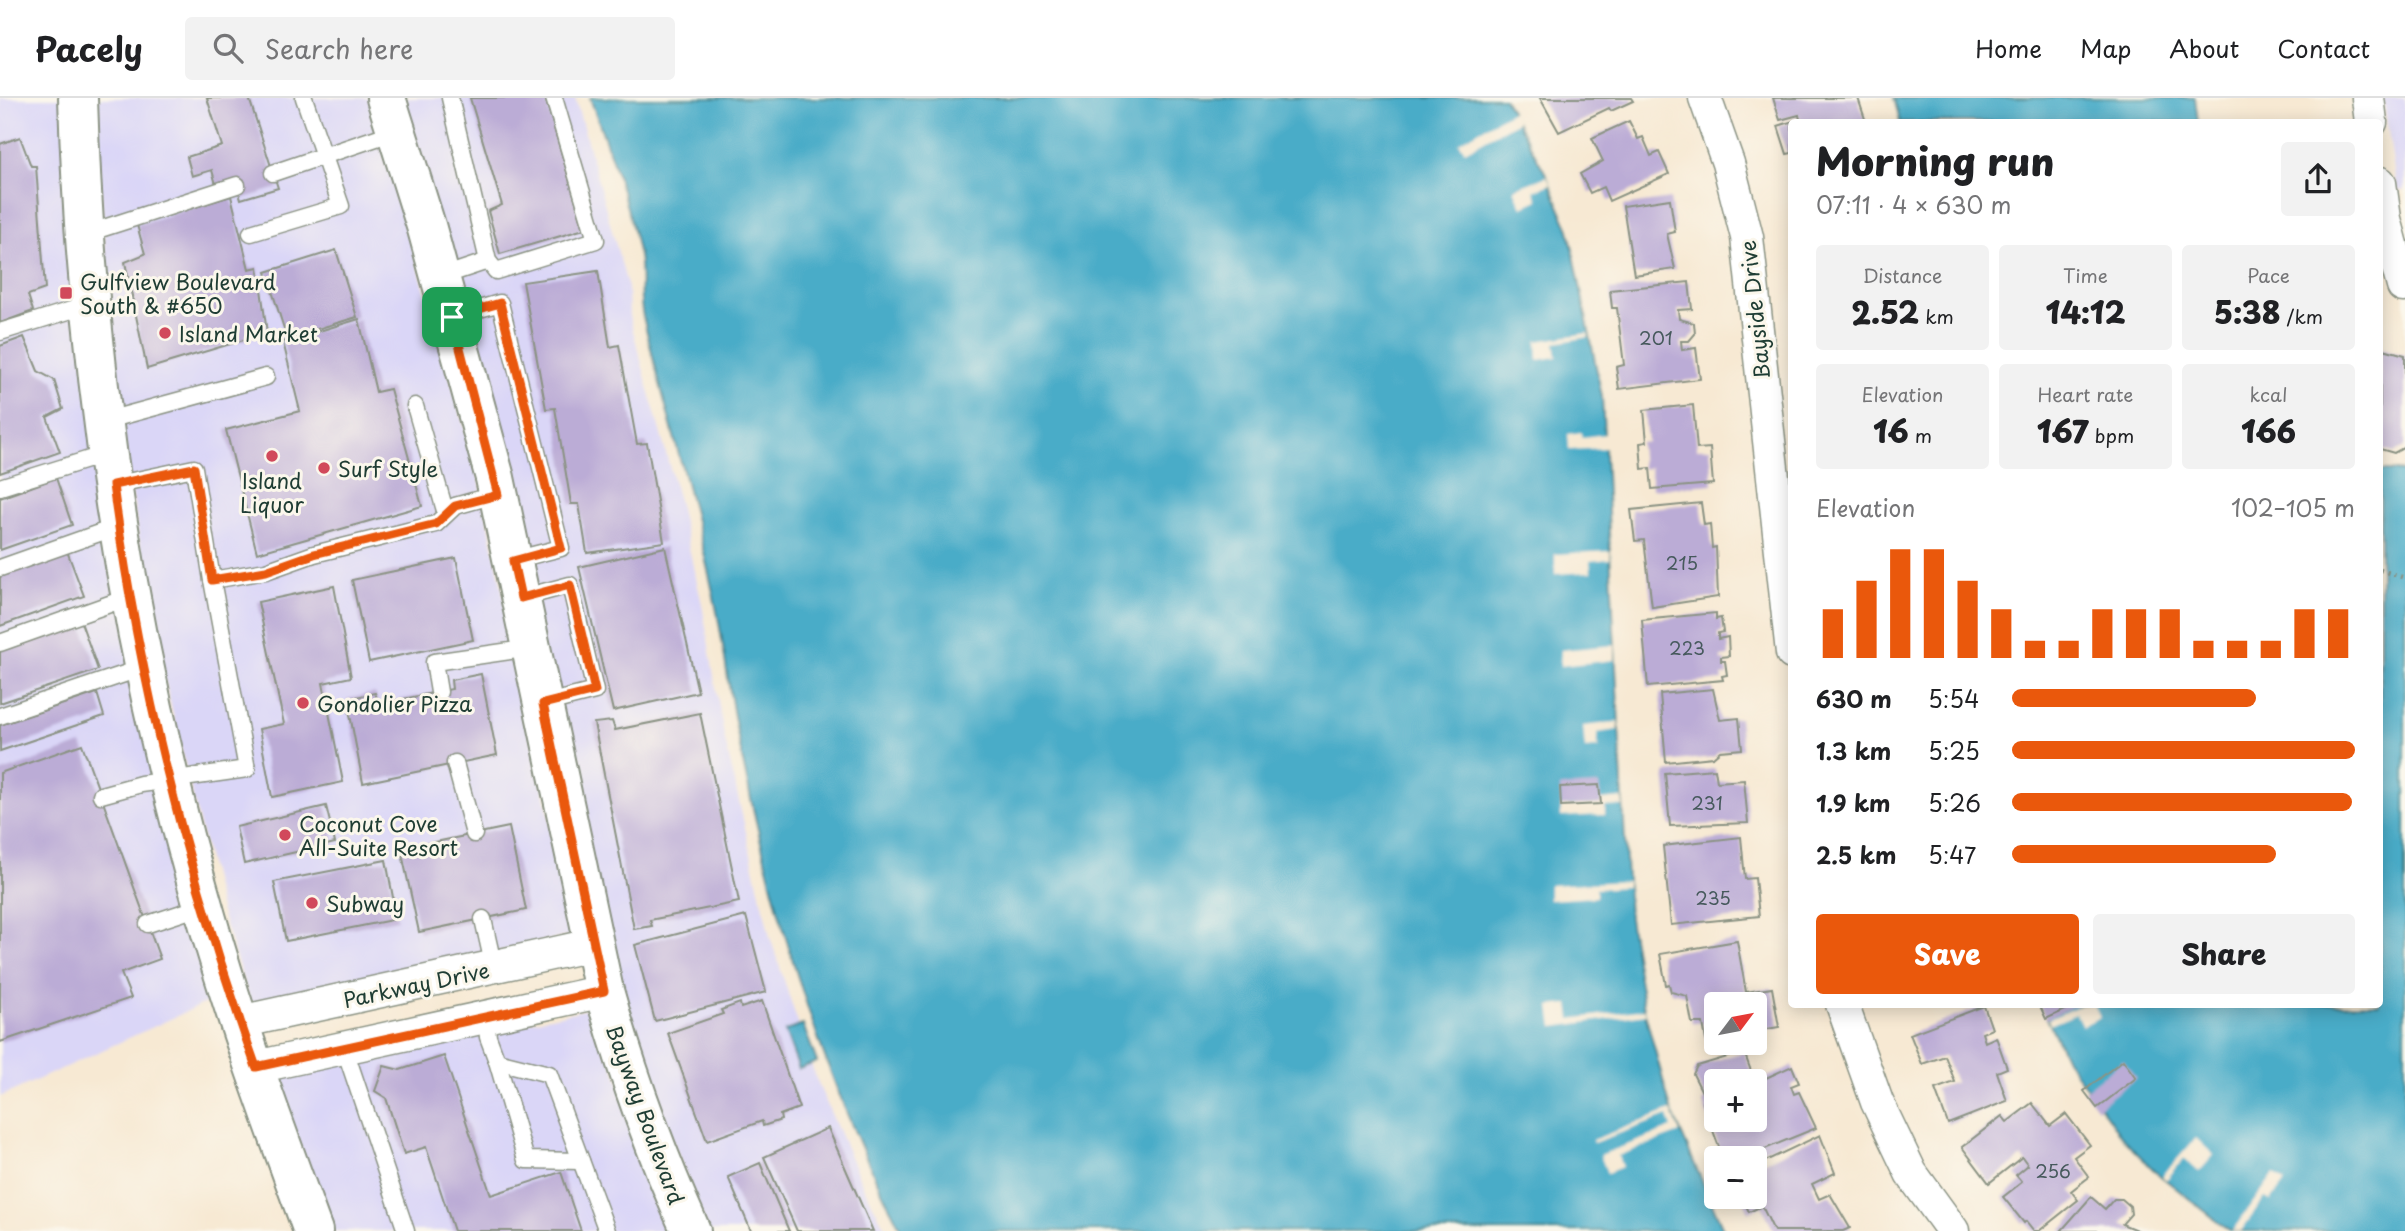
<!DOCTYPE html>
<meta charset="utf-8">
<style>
:root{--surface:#fff;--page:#f2f2f2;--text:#202124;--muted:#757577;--line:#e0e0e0;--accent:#ea580c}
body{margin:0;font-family:"Playpen Sans",sans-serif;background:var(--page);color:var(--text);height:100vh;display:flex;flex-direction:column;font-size:26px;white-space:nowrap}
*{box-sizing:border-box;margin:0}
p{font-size:23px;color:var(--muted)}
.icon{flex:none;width:38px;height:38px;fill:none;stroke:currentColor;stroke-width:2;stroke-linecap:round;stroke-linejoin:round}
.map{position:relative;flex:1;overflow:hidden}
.panel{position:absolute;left:1788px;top:21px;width:595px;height:889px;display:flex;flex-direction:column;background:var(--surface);border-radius:7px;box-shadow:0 4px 18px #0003}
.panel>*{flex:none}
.needle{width:46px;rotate:58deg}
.fabs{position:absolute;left:1704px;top:894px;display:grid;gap:14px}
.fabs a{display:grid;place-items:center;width:63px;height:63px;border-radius:7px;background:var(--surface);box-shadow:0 4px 18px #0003;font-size:35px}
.pin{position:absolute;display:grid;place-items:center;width:60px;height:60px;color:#fff;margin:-30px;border-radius:14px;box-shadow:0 4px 10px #0006}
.round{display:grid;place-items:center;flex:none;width:74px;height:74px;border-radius:7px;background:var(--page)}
.headline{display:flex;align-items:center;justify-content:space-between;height:119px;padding:0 28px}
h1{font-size:38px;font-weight:800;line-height:52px}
.metrics{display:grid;grid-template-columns:repeat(3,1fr);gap:10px;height:119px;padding:7px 28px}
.metrics div{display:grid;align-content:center;border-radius:7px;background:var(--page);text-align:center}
.metrics b{font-size:30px;font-weight:800}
.metrics small{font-size:19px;font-weight:400}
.metrics p{font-size:19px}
.chart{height:196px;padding:14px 28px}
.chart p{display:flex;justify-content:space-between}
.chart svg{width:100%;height:126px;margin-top:7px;stroke:var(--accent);stroke-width:6}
.cta{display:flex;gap:14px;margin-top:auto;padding:14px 28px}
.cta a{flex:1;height:80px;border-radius:7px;background:var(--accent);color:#fff;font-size:28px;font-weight:800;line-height:80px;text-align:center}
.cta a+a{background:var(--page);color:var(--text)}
ul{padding:0 28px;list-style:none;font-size:23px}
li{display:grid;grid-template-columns:112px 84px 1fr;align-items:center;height:52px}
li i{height:18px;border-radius:9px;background:var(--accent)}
header{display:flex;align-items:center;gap:42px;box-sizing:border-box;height:98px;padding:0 35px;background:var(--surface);border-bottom:2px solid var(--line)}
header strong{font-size:33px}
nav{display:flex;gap:38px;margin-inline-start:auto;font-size:24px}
.search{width:490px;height:63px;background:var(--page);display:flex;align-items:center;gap:18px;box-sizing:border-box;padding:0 24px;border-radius:7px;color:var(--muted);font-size:26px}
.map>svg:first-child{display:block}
</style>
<header>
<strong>Pacely</strong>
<div class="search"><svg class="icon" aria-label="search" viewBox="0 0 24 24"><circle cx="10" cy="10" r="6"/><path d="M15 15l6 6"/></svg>Search here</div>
<nav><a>Home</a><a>Map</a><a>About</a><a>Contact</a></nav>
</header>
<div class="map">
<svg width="2405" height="1133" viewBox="0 0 2405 1133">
<rect width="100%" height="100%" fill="#fbf7ec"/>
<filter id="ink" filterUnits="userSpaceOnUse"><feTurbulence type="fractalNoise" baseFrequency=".0143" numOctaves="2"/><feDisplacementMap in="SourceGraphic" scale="14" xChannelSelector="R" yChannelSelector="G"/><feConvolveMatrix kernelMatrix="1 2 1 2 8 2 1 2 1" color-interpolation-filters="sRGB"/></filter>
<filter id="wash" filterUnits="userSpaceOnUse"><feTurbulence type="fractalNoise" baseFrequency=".00686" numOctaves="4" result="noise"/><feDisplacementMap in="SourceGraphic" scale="28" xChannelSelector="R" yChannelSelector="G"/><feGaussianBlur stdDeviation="1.57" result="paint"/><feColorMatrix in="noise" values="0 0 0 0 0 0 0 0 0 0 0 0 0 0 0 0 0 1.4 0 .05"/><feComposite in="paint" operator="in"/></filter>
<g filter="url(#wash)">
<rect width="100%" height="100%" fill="#f7e9d3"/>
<!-- built -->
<g fill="#dad6f7">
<polygon points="0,0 63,0 214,901 0,999"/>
<polygon points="94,0 370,0 480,384 574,837 251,907 220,811 154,538 115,286"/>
<polygon points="402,0 575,0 628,190 629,218 674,385 702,506 724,638 770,839 816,981 862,1086 887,1133 708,1133 633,942"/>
<polygon points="2383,0 2405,0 2405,92 2397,93"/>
<polygon points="592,910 674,1133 329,1133 276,979"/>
</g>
<!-- water -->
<g fill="#49acc8" stroke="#34747e" stroke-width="2">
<path d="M590 0H1504L1547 78 1569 132 1602 299 1629 821 1644 911 1671 1012 1724 1133H902C819 976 771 807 737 634 728 589 724 544 714 499 694 404 665 312 643 218 638 198 643 178 639 158 628 104 609 52 590 0Z"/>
<polygon points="1894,0 2195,0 2198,24 1900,24"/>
<polygon points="2380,373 2405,373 2405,1133 2230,1133 2157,1075 2125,1043 2066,961 2041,907 2380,906"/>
<polygon points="803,927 817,964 799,971 785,933"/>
</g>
<!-- pier -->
<g fill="#f7e9d3">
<polygon points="1513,13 1518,23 1465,53 1459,44"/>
<polygon points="1547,78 1551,86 1534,93 1538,102 1522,109 1514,91"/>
<polygon points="1588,235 1589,239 1555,245 1557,259 1538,262 1537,243"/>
<polygon points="1581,334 1582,339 1606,336 1607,350 1569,352 1568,336"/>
<polygon points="1610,453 1610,461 1590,463 1591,474 1555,476 1555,456"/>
<polygon points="1615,547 1615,562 1560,568 1561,552"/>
<polygon points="1618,624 1618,632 1597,635 1598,650 1585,651 1583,628"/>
<polygon points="1622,700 1623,708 1605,709 1605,717 1561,719 1561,708 1600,706 1601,702"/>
<polygon points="1626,783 1626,789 1596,791 1596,799 1549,802 1549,787"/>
<polygon points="1569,906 1571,921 1644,911 1646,916 1553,929 1550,908"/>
<polygon points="2081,907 2094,907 2100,919 2082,928 2076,916 2050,927 2048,921"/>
<polygon points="1671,1012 1680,1035 1618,1058 1622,1069 1607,1075 1600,1057 1672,1030 1668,1018 1593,1045 1592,1042"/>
<polygon points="2196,1040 2214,1057 2199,1074 2184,1061 2166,1082 2162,1078"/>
<polygon points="2274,1076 2285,1084 2271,1103 2265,1100 2241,1133 2232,1133"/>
</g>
<g id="blocks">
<!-- building -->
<g fill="#bbacd6">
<polygon points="207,0 249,0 278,90 241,101 236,84 217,90 212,72 192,78 187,59 222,48"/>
<polygon points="470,0 545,0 584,131 500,156 488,113 502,107"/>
<polygon points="1540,0 1631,0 1633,3 1611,13 1609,10 1559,34"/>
<polygon points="1773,0 1858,0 1866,24 1792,24 1792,55 1787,56 1778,28 1800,21 1799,17 1780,22"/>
<polygon points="1629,23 1638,41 1643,39 1651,58 1659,54 1669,76 1609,103 1603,89 1590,95 1580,76 1603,63 1592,40"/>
<polygon points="20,39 31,68 36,68 45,191 28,197 33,213 0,225 0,46"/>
<polygon points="231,98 249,171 258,169 267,235 147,271 125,164 145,156 137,127"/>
<polygon points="1670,101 1675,134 1667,136 1675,171 1634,177 1623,108"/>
<polygon points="336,152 357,219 287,240 266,174"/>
<polygon points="598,173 610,249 619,247 637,346 647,345 664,444 587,455 579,406 571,406 555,310 546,311 523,184"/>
<polygon points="1689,184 1692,211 1678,212 1679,221 1694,225 1695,236 1689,243 1681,243 1682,252 1696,250 1700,281 1619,291 1616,269 1624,267 1617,210 1612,210 1610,192"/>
<polygon points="359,221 376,294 390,291 422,408 257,455 226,332 300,313 283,244"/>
<polygon points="24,239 38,273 54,282 63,311 47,319 60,354 0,375 0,248"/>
<polygon points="2380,250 2405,257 2405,349 2394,355 2380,351"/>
<polygon points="1693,307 1697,351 1710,350 1713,386 1652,391 1650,370 1642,371 1640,345 1647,344 1644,312"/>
<polygon points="56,380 72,427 0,452 0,400"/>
<polygon points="1701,405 1704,427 1710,426 1712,450 1716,449 1718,499 1652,509 1644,442 1635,443 1631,412"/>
<polygon points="665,449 698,594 613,613 579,469"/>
<polygon points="67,453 84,498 0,528 0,476"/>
<polygon points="456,460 473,542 369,564 352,482"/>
<polygon points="334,488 351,579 323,585 343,684 272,699 259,631 284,626 258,504"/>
<polygon points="1716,515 1716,521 1721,520 1723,534 1718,535 1718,541 1728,539 1729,558 1721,559 1721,563 1725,563 1727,577 1722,578 1723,582 1648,589 1642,522"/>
<polygon points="81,524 98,572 0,605 0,552"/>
<polygon points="481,576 497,657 363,685 347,601 375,595 379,606 452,591 451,582"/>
<polygon points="1713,591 1720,622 1739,620 1742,651 1720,653 1713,659 1666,664 1660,596"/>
<polygon points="97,595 104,618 0,653 0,627"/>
<polygon points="700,615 739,804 650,822 652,828 634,831 594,625 612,623 615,632"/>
<polygon points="82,646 160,861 121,875 131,900 0,944 0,675"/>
<polygon points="1715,671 1717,684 1744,682 1748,725 1670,728 1665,675"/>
<polygon points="1599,687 1601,706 1561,708 1560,689"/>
<polygon points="326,708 335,745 244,766 236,729"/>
<polygon points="509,729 526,812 419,834 401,751"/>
<polygon points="1741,739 1745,781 1755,780 1759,818 1671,827 1663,748"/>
<polygon points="386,762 397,821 286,843 274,784"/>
<polygon points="746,818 766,894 655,923 635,847"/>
<polygon points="1737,843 1746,894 1772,890 1779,929 1755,933 1755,906 1717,906 1717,940 1706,942 1703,925 1692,925 1687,898 1671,894 1669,886 1666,887 1660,856"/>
<polygon points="762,903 799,1010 780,1017 781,1022 763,1028 762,1023 707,1043 668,935 723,916 721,912 740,905 741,910"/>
<polygon points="2039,906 2078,906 2046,921"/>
<polygon points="1984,908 1992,931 1982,935 1985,944 1996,939 2007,970 1997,974 2007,1003 1948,1026 1935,991 1955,984 1945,958 1922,966 1910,936"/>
<polygon points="1744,954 1755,984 1717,984 1717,1022 1755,1022 1755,985 1792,968 1799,985 1791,988 1794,996 1799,994 1816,1030 1743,1060 1723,1060 1703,1005 1705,1000 1693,976 1697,968"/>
<polygon points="444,958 491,1097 561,1074 581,1133 454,1133 426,1049 404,1056 386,1000 375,993 384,968 400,972"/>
<polygon points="2123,962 2136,980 2097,1010 2084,993"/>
<polygon points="2032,1005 2050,1028 2066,1016 2090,1047 2074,1059 2089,1079 2071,1093 2078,1102 2039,1133 2034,1133 2026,1123 2024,1125 2003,1099 2022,1084 2016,1077 2028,1067 2022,1059 1989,1085 1962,1049 2002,1018 2007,1024"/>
<polygon points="828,1030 848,1076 873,1133 797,1133 764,1059"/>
<polygon points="1820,1037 1835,1075 1812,1086 1819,1101 1830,1096 1850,1130 1843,1133 1774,1133 1762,1108 1749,1114 1742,1099 1755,1099 1755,1068"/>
<polygon points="760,1065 789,1133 751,1133 728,1079"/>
<polygon points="2091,1099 2105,1111 2114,1101 2122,1101 2130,1108 2131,1116 2122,1126 2139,1133 2061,1133"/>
</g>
</g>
</g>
<g filter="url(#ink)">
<use href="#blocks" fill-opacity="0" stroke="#8b9384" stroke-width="2"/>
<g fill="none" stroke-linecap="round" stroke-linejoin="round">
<!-- lane casing -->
<g stroke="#8b9384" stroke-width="19">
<g id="lane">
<polyline points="450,0 488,163 496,173 596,142 554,0"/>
<polyline points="273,75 397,33"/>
<polyline points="251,135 341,108 304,0"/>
<polyline points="85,136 237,87"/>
<polyline points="440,179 488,163"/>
<polyline points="451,219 500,205 561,450 513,462"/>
<polyline points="0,234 91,206"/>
<polyline points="415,308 446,416"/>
<polyline points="104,323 266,279"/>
<polyline points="113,387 194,370 212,482"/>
<polyline points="0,389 109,355"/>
<polyline points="0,470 119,428"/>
<polyline points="521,500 570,487 595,593 543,606"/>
<polyline points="0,545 132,498"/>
<polyline points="439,594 434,564 531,550"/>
<polyline points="0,618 145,569"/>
<polyline points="455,665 474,736"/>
<polyline points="101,697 141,686 247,671 212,482 266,473 314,456 436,426 455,408 498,396"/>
<polyline points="483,821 494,870"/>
<polyline points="148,826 203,808"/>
<polyline points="486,919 488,939 497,963 549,976 607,1133"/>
<polyline points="344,949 406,1133"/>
<polyline points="497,963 526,1062 581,1063"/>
</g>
</g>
<!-- street casing -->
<g stroke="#8b9384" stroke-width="35">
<g id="street">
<polyline points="1705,0 1728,65 1747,139 1792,555"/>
<polyline points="2368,0 2371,24"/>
<polyline points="2380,85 2385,121 2403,188"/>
<polyline points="1842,906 1877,1004 1911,1075 1953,1133"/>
<polyline points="240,924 592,847"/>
<polyline points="256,969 604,893"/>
</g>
</g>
<!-- secondary casing -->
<g stroke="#8b9384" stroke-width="42">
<path id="secondary" d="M386 0 427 131 495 380 604 893C627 975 656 1055 691 1133"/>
</g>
<!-- primary casing -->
<g stroke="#8b9384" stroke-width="42">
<path id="primary" d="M78 0C86 276 129 552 206 818 236 924 275 1029 313 1133"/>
</g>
<!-- path -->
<polyline stroke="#8b9384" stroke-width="4.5" stroke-dasharray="2 5" stroke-linecap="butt" points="2380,472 2405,480"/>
<!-- lane -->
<use href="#lane" stroke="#fff" stroke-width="16"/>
<!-- street -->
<use href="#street" stroke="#fff" stroke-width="32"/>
<!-- secondary -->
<use href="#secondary" stroke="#fff" stroke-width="38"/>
<!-- primary -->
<use href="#primary" stroke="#fff" stroke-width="38"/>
</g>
</g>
<g fill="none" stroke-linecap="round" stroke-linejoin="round" filter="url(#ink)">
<!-- route casing -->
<g stroke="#fff" stroke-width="14">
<path id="route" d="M500 205 561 450 513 463 521 500 570 487 595 593 543 606 604 893 256 969C189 781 139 585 113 387L194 370 212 482 266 473 314 456 436 426 455 408 498 397 452 219Z"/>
</g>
<!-- route -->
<use href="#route" stroke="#ea580c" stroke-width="9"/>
</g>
<!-- markers -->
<g fill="#d1495b" stroke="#fbf7ec" stroke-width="2.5">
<rect x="59" y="188" width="14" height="14" rx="3.5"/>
<circle cx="165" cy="235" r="7"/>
<circle cx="272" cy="358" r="7"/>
<circle cx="324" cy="370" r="7"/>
<circle cx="303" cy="605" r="7"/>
<circle cx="285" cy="737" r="7"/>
<circle cx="312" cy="805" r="7"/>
</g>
<g text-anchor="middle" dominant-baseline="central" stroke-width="6" stroke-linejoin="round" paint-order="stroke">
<!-- number labels -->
<g font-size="18" fill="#46595c">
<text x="1656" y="239">201</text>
<text x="1682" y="464">215</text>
<text x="1687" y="549">223</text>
<text x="1707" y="704">231</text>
<text x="1713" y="799">235</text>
<text x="2053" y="1072">256</text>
</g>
<!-- poi labels -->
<g font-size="21" fill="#1f3d34" stroke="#fbf7ec" text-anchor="start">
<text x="80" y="183">Gulfview Boulevard<tspan x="80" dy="24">South &amp; #650</tspan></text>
<text x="179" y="235">Island Market</text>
<text x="338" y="370">Surf Style</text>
<text x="272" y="382" text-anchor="middle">Island<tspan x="272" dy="24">Liquor</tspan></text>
<text x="317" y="605">Gondolier Pizza</text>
<text x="299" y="725">Coconut Cove<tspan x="299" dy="24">All-Suite Resort</tspan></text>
<text x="326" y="805">Subway</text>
</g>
<!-- street labels -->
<g font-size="21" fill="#1f3d34" stroke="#fbf7ec">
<text transform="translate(1754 212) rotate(-96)">Bayside Drive</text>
<text transform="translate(416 886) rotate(-12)">Parkway Drive</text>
<text transform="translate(646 1016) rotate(70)">Bayway Boulevard</text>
</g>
</g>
</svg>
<div class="fabs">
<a><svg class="needle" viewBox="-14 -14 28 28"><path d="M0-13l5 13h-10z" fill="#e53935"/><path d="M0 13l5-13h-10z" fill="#757577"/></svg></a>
<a>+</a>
<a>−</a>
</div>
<div class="pin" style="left:452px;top:219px;background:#1e9e55"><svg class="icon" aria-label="arrive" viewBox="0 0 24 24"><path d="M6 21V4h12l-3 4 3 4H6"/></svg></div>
<section class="panel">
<div class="headline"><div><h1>Morning run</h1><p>07:11 · 4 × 630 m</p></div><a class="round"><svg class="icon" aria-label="share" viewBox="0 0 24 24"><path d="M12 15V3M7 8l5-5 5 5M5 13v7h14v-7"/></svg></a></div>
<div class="metrics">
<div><p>Distance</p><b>2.52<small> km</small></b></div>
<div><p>Time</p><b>14:12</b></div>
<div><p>Pace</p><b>5:38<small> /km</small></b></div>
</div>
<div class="metrics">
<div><p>Elevation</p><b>16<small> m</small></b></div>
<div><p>Heart rate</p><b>167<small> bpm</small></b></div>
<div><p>kcal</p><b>166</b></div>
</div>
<div class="chart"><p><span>Elevation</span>102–105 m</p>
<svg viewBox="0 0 160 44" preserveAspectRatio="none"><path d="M5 44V27M15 44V17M25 44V6M35 44V6M45 44V17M55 44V27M65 44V38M75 44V38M85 44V27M95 44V27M105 44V27M115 44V38M125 44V38M135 44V38M145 44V27M155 44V27"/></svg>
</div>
<ul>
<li><b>630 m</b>5:54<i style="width:71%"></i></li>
<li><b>1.3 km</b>5:25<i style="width:100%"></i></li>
<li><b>1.9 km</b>5:26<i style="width:99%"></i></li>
<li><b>2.5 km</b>5:47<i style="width:77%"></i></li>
</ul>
<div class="cta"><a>Save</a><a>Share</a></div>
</section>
</div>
